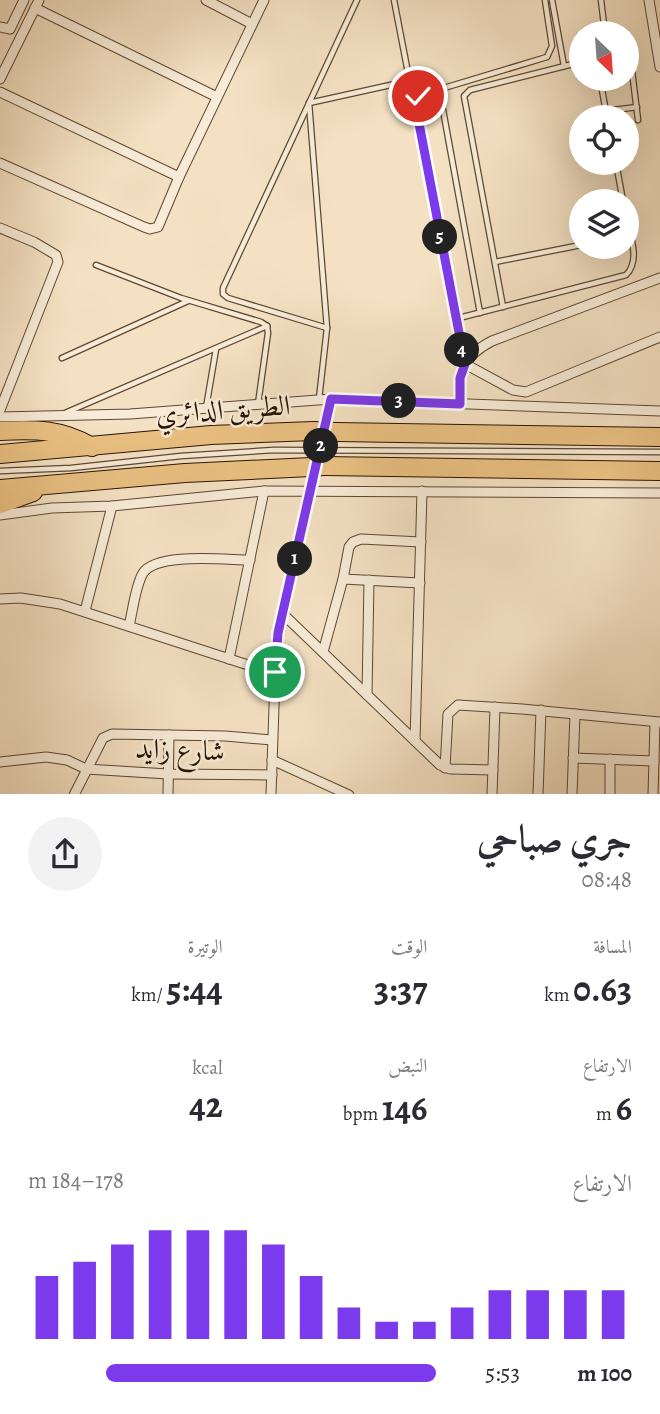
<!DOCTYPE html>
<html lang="ar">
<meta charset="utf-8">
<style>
:root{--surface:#fff;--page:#f2f2f3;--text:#2b2b33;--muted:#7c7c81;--accent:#7c3aed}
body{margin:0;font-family:Alegreya,Amiri,serif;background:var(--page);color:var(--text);direction:rtl;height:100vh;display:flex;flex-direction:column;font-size:26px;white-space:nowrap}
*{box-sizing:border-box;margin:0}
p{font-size:23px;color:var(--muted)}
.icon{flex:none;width:38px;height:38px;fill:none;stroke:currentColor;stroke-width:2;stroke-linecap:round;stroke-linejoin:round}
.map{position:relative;height:794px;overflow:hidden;direction:ltr}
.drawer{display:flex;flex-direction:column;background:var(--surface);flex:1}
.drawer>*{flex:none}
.needle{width:46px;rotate:155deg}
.fabs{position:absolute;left:569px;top:21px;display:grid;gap:14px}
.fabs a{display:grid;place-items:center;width:70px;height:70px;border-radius:50%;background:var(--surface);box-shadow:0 7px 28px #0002;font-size:35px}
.pin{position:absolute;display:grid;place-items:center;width:60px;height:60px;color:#fff;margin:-30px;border:4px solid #fff;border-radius:50%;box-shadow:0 2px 7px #0007}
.km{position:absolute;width:35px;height:35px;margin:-18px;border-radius:50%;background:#222;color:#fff;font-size:19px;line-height:35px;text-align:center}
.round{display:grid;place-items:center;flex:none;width:74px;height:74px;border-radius:37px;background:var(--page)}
.overview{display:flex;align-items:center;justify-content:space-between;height:119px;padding:0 28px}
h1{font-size:38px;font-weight:600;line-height:52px}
.stats{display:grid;grid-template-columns:repeat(3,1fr);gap:10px;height:119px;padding:7px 28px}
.stats div{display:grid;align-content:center}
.stats b{font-size:35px;font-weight:600}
.stats small{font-size:19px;font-weight:400}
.stats p{font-size:19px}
.chart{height:196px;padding:14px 28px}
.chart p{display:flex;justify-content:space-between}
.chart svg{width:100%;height:126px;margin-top:7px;stroke:var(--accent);stroke-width:6}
ul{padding:0 28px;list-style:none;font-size:23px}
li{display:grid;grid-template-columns:112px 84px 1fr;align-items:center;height:52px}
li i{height:18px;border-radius:9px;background:var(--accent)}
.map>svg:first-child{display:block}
</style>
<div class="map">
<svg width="660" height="795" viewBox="0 0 660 795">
<rect width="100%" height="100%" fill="#f4e1c3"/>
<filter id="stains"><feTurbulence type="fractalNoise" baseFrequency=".00286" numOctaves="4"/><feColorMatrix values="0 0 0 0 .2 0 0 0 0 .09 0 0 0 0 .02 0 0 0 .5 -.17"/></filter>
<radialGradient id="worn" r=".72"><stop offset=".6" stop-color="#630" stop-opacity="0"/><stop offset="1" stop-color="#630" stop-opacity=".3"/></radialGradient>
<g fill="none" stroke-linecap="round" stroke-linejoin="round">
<!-- service casing -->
<g stroke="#5c4732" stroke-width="7">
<g id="service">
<polyline points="394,0 464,364"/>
<polyline points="552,0 564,66"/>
<polyline points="601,0 605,33"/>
<polyline points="626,69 632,71 638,120"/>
<polyline points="600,79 607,117"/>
<polyline points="439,88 480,313"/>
<polyline points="414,97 547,57 552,46 545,0"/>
<polyline points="606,111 637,107"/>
<polyline points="616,163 623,201"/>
<polyline points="495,262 581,245"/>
<polyline points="96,265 181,298 261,322 267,326"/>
<polyline points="503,307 464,96 470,90 581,62"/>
<path d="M455 319 626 275C641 260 630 236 626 217"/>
<polyline points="327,328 228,298 223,294 223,288 357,0"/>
<polyline points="62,358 188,301"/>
<polyline points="319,399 327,328 309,103 395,84"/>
<polyline points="258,404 268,333 267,326"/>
<polyline points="206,408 216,349"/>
<polyline points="65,413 267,326"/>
<polyline points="0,471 71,468 181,456 274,450 660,452"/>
</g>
</g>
<!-- minor casing -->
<g stroke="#5c4732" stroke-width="11">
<g id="minor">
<polyline points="206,0 252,24"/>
<polyline points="649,0 660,67"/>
<polyline points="35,8 217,97"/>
<polyline points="0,27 10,29 24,0"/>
<polyline points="0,79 39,0"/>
<polyline points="0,92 179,177"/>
<polyline points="0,163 144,227 150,229 158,227 179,177 264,0"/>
<polyline points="0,228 34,242 56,255 58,262 0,410"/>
<polyline points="465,364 513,390 526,392 660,337"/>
<path d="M460 403C460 372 461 357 492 341L660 278"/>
<polyline points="0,417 130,414 331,399 660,411"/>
<polyline points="0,515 52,508 112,506 264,491 660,493"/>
<polyline points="343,579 420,583"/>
<polyline points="0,599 21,598 60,604 248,665"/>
<polyline points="85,611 112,506"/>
<polyline points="283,614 440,765 450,769 493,770"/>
<path d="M129 626C133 610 135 587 143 573 157 552 226 560 250 560"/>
<polyline points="323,652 343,579 349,547 353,542 361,539 421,542"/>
<polyline points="229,659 264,491"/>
<polyline points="367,695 369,580"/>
<polyline points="415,741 422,491"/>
<polyline points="573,758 654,761"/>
<polyline points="272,760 349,795"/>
<polyline points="0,762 46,757 67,760 86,769 168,774 272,775"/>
<polyline points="445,768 448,714 458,705 522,709 660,722"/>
<polyline points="74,795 103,738 112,734 225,736 272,740"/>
<polyline points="168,795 169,735"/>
<polyline points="271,795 276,648 331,399"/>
<polyline points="492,795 495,707"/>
<polyline points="538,795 541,710"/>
<polyline points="572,795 575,714"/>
<polyline points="610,795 610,759"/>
<polyline points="653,795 655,722"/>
</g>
</g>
<!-- motorway casing -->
<g stroke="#291402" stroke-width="20">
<g id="motorway">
<path d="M0 431C35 429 61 429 92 447"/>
<polyline points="336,432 660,437"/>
<polyline points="0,454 211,435 313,431"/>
<polyline points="324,466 660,471"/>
<polyline points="0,489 185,473 311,467"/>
<polyline points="0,504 33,492"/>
</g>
</g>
<!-- service -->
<use href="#service" stroke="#f8ecd8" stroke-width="4.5"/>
<!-- minor -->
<use href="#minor" stroke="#f8ecd8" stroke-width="9"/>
<!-- motorway -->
<use href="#motorway" stroke="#eac082" stroke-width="18"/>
<!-- motorway-bridge casing -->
<g stroke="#291402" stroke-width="20" stroke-linecap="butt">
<g id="motorway-bridge">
<polyline points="313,431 336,432"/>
<polyline points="311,467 324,466"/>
</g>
</g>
<!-- motorway-bridge -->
<use href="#motorway-bridge" stroke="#eac082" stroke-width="18"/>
</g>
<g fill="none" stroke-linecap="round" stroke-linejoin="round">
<!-- route casing -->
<g stroke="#fff" stroke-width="14">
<polyline id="route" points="275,672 278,633 331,399 460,404 460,378 465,364 414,97 418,96"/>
</g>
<!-- route -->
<use href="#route" stroke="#7c3aed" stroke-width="9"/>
</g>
<g text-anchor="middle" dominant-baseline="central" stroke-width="5" stroke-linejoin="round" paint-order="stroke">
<!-- street labels -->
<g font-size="28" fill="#291402" stroke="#f8ecd8">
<text transform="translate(223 410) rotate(-4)">الطريق الدائري</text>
<text transform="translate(180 750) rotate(2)">شارع زايد</text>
</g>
</g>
<rect width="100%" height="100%" filter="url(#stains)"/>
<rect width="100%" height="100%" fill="url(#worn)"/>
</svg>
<div class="fabs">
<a><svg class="needle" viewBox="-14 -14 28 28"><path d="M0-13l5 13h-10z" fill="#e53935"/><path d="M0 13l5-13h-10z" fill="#7c7c81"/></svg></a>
<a><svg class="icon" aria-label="locate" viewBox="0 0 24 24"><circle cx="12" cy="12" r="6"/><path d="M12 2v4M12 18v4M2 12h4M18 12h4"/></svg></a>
<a><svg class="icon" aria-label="layers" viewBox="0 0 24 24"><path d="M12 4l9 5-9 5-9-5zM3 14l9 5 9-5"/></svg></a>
</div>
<div class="pin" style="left:275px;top:672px;background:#1e9e55"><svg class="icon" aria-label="arrive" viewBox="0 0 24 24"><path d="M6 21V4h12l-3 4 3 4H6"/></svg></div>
<div class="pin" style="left:418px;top:96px;background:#d93025"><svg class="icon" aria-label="check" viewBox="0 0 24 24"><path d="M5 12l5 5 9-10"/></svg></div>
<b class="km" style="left:295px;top:559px">1</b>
<b class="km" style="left:321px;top:446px">2</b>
<b class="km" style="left:399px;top:401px">3</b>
<b class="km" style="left:462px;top:350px">4</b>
<b class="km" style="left:440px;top:237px">5</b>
</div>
<section class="drawer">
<div class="overview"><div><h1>جري صباحي</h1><p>08:48</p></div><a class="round"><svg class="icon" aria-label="share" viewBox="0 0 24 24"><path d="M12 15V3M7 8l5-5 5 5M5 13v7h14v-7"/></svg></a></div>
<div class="stats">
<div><p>المسافة</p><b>0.63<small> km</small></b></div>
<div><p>الوقت</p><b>3:37</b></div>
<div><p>الوتيرة</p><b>5:44<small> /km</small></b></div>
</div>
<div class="stats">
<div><p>الارتفاع</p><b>6<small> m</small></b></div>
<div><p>النبض</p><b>146<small> bpm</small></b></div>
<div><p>kcal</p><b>42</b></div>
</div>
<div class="chart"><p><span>الارتفاع</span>178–184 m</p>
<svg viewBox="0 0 160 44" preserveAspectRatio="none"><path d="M5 44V22M15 44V17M25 44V11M35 44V6M45 44V6M55 44V6M65 44V11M75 44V22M85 44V33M95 44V38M105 44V38M115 44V33M125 44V27M135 44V27M145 44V27M155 44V27"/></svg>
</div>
<ul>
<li><b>100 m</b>5:53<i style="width:81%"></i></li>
</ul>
</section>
